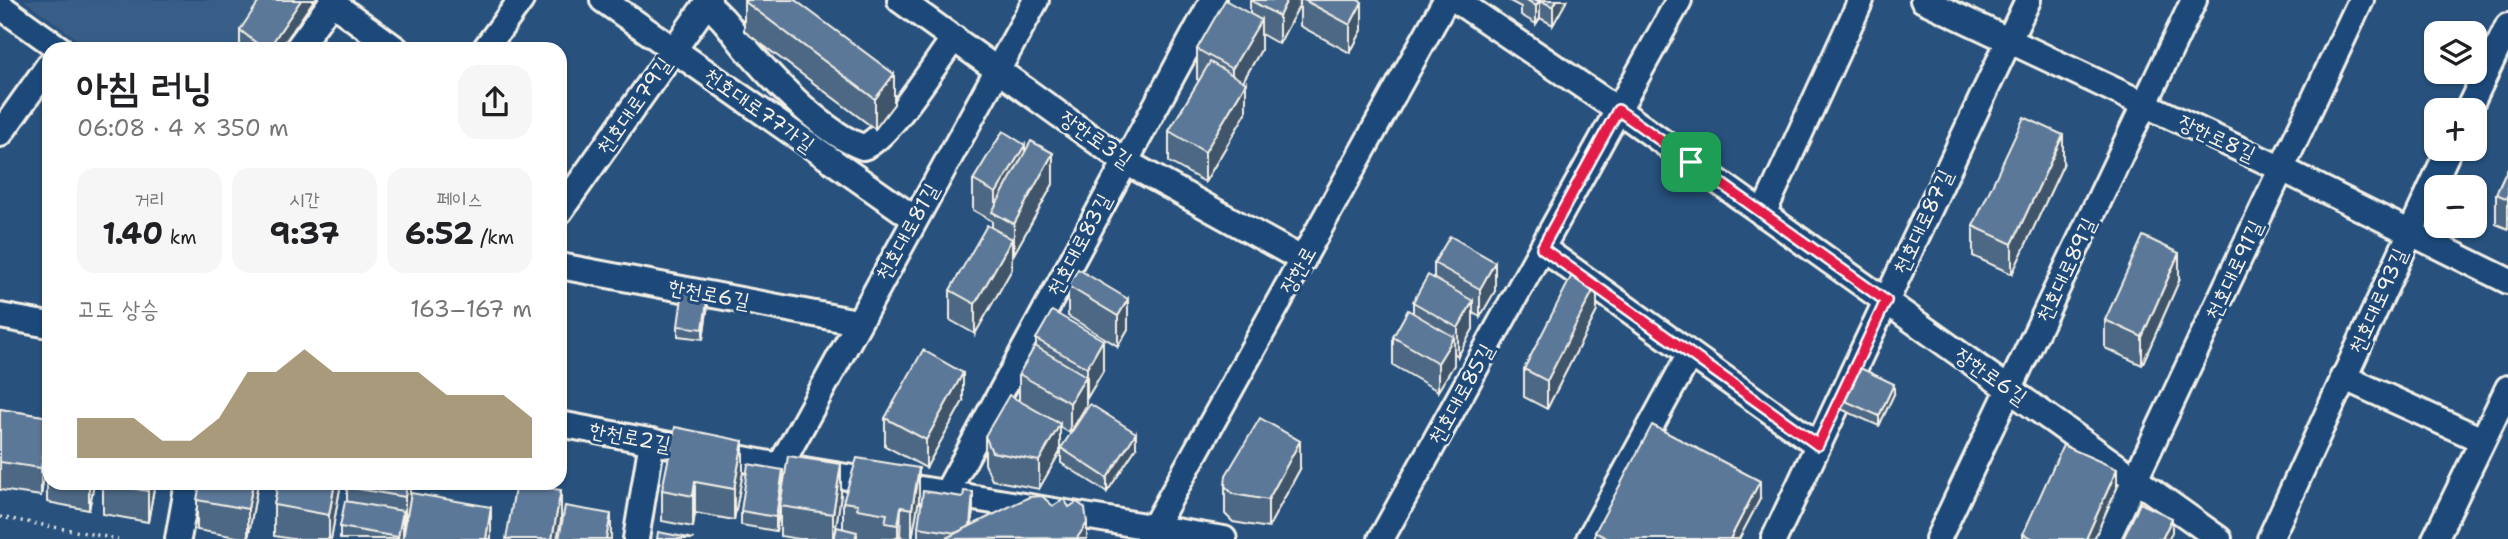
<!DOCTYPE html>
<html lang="ko">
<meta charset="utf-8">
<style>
:root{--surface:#fff;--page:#f6f6f6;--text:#202124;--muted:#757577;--accent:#847042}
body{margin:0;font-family:"Shantell Sans","Poor Story",sans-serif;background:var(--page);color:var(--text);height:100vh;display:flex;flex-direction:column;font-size:26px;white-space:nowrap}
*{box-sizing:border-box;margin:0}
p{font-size:23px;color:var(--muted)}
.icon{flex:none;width:38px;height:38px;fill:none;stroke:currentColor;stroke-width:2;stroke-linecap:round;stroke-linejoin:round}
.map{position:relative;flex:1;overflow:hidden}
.panel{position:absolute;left:42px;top:42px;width:525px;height:448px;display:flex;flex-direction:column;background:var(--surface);border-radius:21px;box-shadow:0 2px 5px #0004}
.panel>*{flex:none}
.controls{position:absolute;left:2424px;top:21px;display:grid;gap:14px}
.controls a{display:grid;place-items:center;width:63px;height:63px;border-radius:14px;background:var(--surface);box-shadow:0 2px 5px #0004;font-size:35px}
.pin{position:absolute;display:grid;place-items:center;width:60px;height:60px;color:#fff;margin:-30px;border-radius:14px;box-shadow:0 4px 10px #0006}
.round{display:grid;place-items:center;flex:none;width:74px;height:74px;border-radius:21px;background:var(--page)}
.overview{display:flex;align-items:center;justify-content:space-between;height:119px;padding:0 35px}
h1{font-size:38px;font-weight:700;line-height:52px}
.figures{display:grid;grid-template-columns:repeat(3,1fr);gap:10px;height:119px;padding:7px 35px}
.figures div{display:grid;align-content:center;border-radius:18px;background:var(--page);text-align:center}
.figures b{font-size:30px;font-weight:700}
.figures small{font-size:19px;font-weight:400}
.figures p{font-size:19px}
.chart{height:196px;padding:14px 35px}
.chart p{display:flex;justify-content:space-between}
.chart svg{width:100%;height:126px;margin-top:7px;fill:var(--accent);opacity:.7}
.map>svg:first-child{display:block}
</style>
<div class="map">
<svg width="2508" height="539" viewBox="0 0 2508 539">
<rect width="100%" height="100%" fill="#28517e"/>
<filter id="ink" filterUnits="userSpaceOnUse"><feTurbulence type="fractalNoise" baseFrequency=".0143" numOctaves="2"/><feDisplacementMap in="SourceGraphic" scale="14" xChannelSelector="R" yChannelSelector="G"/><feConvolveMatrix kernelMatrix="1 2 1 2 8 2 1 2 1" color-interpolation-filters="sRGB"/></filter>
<g filter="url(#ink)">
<!-- built -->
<polygon fill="#375d86" points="24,0 317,0 281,49 90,49"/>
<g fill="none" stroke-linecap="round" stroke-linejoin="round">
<!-- minor casing -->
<g stroke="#f4f1e8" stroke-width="30">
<g id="minor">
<polyline points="603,0 915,219"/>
<polyline points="900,0 1124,161 1303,260"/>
<polyline points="1456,0 1618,110 2219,539"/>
<polyline points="1923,0 2282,169 2508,281"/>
<polyline points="331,2 396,49"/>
<path d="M706 4C726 18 734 35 750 53 775 82 826 135 863 147 888 140 936 62 954 38"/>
<polyline points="0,6 60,49"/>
<polyline points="297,49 333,0"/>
<polyline points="485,49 521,0"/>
<polyline points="2468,110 2508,26"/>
<polyline points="0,134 49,65"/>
<polyline points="560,211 709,0"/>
<polyline points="1763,214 1861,0"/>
<polyline points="1542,248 1818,445"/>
<polyline points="560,266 857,322"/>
<polyline points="0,316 49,325"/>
<polyline points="2343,377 2482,440"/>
<polyline points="560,424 780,466 1224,539"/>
<polyline points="780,466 1036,0"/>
<polyline points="947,492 1213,0"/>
<polyline points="1148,538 1446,0"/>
<polyline points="178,539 188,483"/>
<polyline points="636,539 652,441"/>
<polyline points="1381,539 1679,0"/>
<polyline points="1589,539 1690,354"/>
<polyline points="1774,539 2028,0"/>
<polyline points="1938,539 2194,0"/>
<polyline points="2107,539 2361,0"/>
<polyline points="2270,539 2449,149"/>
<polyline points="2435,539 2508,388"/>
</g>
</g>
<!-- path -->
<polyline stroke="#f4f1e8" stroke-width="3.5" stroke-dasharray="2 5" stroke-linecap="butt" points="0,517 118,539"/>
<!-- minor -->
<use href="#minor" stroke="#1f4a7a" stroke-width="24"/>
</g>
<!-- wall -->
<g fill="#4e6784" stroke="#f4f1e8" stroke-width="2">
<polygon points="314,0 280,49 240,48 240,30"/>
<polygon points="1250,0 1358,0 1362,30 1350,53 1300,26 1300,4 1279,44 1261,34 1261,50 1243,81 1246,113 1205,182 1169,162 1169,131 1199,81 1197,79 1197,49 1250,14"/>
<polygon points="1508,0 1567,0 1553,25 1540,18 1536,24 1521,15 1521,7"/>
<polygon points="744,1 894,104 875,129 744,31"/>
<polygon points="1025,151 1053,184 1014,254 1012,253 1012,269 975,334 950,320 950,290 992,228 992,221 973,210 973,180"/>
<polygon points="2063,165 2012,274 1973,256 1973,226"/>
<polygon points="2508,168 2508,229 2496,224 2496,194"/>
<polygon points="1434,263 1495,291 1480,317 1473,313 1473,329 1458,356 1454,353 1454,365 1438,391 1393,365 1393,337 1413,313 1413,302 1434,279"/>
<polygon points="2179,281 2142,365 2105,348 2105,320"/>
<polygon points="1068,286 1128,299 1128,329 1118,346 1068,316"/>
<polygon points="708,304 703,339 678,336 678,326"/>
<polygon points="1597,311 1547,409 1524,397 1524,369"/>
<polygon points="1036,339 1103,371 1087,398 1086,397 1086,406 1070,433 1060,427 1060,452 1039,489 992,480 985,464 985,436 1019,400 1019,374 1036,347"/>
<polygon points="1894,394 1879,426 1841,409 1841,399"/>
<polygon points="963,401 926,468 885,446 885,418"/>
<polygon points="0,409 49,417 41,496 0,490"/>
<polygon points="743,441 743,472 734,520 695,513 693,527 662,521 662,490"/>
<polygon points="1061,448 1136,448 1107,492 1061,463"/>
<polygon points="49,462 49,483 94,483 89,510 47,502 47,474"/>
<polygon points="1300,469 1268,528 1233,522 1225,514 1225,486"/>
<polygon points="103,483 155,483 148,522 103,514"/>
<polygon points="258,483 248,539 197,530 197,500"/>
<polygon points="278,483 341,483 331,539 292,539 274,536 274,505"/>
<polygon points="410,483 410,501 491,535 403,527 403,539 340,539 340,527 347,501 347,487"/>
<polygon points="2117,488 2094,539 2023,539 2023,534"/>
<polygon points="841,495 834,539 799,539 780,536 780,506 776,531 741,525 741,511"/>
<polygon points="919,499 912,539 902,538 903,539 857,539 857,534 857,539 843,529 843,502"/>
<polygon points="1760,499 1739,539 1595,539 1595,532"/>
<polygon points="973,507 972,525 1087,539 918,539 918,527"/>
</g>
<!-- shaded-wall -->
<g fill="#40546b" stroke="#f4f1e8" stroke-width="2">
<polygon points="301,0 314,0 280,49 268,49"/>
<polygon points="1287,0 1300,0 1300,4 1279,44 1279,16"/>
<polygon points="1540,0 1540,18 1536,24 1536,6"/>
<polygon points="1557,0 1567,0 1553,25 1553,7"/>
<polygon points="1362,2 1362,30 1350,53 1350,25"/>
<polygon points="1261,20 1261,50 1232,100 1232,69"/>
<polygon points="894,74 894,104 875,129 875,99"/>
<polygon points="1246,83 1246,113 1205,182 1205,152"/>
<polygon points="2063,135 2063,165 2012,274 2012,244"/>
<polygon points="1025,145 1025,175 996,214 996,193"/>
<polygon points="1053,153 1053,184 1014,254 1014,224"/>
<polygon points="1012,239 1012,269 975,334 975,304"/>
<polygon points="2179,253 2179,281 2142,365 2142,337"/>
<polygon points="1495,262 1495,291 1480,317 1480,289"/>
<polygon points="1597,283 1597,311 1547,409 1547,381"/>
<polygon points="708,294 708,304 703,339 703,329"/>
<polygon points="1128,299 1128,329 1118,346 1118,316"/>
<polygon points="1473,301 1473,329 1458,356 1458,328"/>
<polygon points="1454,337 1454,365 1438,391 1438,363"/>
<polygon points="1103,340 1103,371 1087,398 1087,368"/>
<polygon points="963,373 963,401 926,468 926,440"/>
<polygon points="1086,376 1086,406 1070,433 1070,403"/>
<polygon points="1894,384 1894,394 1879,426 1879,416"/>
<polygon points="49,420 49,448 41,496 41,468"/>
<polygon points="1060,424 1060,452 1039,489 1039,461"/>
<polygon points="1136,433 1136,448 1107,492 1107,478"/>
<polygon points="743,441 743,472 734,520 734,489"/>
<polygon points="1300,441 1300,469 1268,528 1268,500"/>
<polygon points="841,464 841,495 834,539 833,539 833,514"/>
<polygon points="919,468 919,499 912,539 912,509"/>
<polygon points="2117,469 2117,488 2094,539 2086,539"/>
<polygon points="783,470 783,485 776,531 776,517"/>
<polygon points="1760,481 1760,499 1739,539 1730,539"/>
<polygon points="695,482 695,513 693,527 693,496"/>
<polygon points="89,483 94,483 89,510"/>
<polygon points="150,483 155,483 148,522 148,491"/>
<polygon points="253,483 258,483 248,539 248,509"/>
<polygon points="335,483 341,483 331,539 329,539 329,515"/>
<polygon points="407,483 410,483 410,501 405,527 405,497"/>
<polygon points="561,490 561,520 557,539 552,539"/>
<polygon points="973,492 973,507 970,539 969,539"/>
<polygon points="491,507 491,539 486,539"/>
<polygon points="901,507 900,539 898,539 898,525"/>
<polygon points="403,511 403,539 398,539 398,537"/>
<polygon points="611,514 611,539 606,539"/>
<polygon points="2172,518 2172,532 2169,539 2162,539"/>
<polygon points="1087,523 1087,539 1076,539"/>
</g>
<!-- building -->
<g fill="#5b7899" stroke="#f4f1e8" stroke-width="2">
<polygon points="260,0 301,0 268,49 264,49 240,30"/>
<polygon points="744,0 795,0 894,74 875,99 744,1"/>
<polygon points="1225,0 1261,20 1232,69 1197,49"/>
<polygon points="1250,0 1287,0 1279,16"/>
<polygon points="1304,0 1358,0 1362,2 1350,25"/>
<polygon points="1527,0 1539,0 1536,6"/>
<polygon points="1540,0 1557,0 1553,7"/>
<polygon points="1210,62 1246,83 1205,152 1169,131"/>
<polygon points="2024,117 2063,135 2012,244 1973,226"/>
<polygon points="1003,131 1025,145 996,193 973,180"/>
<polygon points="1031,141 1053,153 1014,224 992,212"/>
<polygon points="2508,168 2508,199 2496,194"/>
<polygon points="987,225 1012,239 975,304 950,290"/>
<polygon points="1450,236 1495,262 1480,289 1434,263"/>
<polygon points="2143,236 2179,253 2142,337 2105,320"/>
<polygon points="1078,269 1128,299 1118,316 1068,286"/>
<polygon points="1574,271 1597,283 1547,381 1524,369"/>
<polygon points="1428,275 1473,301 1458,328 1413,302"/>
<polygon points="683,290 708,294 703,329 678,326"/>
<polygon points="1408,310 1454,337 1438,363 1393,337"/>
<polygon points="1052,311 1103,340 1087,368 1036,339"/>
<polygon points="1035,346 1086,376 1070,403 1019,374"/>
<polygon points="923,350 963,373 926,440 885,418"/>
<polygon points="1856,366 1894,384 1879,416 1841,399"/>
<polygon points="1009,395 1060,424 1039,461 992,452 985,436"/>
<polygon points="1090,404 1136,433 1107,478 1061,448"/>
<polygon points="0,409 49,417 41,468 0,462"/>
<polygon points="1260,418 1300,441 1268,500 1233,494 1225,486 1226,475"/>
<polygon points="1652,425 1760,481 1730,539 1608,539 1595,532"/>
<polygon points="675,427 743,441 734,489 695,482 693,496 662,490"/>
<polygon points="2063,445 2117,469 2086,539 2034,539 2023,534"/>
<polygon points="788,456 841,464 833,514 780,506"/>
<polygon points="857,458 919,468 912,509 901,507 898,525 885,523 887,514 857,509 858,504 843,502"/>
<polygon points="748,464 783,470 776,517 741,511"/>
<polygon points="103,483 150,483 148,491"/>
<polygon points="200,483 253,483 248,509 197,500"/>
<polygon points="278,483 335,483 329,515 274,505"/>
<polygon points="348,483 407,483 405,497 347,487"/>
<polygon points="516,483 561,490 552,539 506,539"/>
<polygon points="923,491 963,497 964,491 973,492 970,526 956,533 918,527"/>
<polygon points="411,493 491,507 486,539 403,539"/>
<polygon points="1042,496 1053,506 1064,499 1069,507 1077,502 1085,508 1087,523 1077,538 944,539 1029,497"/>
<polygon points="345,501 403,511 398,537 340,527"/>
<polygon points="2140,503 2172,518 2162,539 2123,539"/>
<polygon points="565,506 611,514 606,539 559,539"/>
<polygon points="837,527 857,532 855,539 834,539"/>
<polygon points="658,532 694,539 657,539"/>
<polygon points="901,536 903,539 894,539"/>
</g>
</g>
<g fill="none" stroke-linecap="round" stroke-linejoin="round" filter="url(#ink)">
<!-- route casing -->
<g stroke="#fff" stroke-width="14">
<polygon id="route" points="1618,110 1886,301 1818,445 1542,248"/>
</g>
<!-- route -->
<use href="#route" stroke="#e11d48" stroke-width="9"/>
</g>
<g text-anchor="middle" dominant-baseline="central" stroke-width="6" stroke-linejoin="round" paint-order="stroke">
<!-- street labels -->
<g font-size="21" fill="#f4f1e8" stroke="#1f4a7a">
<text transform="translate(634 106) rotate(-55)">천호대로79길</text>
<text transform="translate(759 110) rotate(35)">천호대로77가길</text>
<text transform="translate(2217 138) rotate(25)">장한로8길</text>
<text transform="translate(1096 139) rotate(35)">장한로3길</text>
<text transform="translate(1923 222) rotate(-65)">천호대로87길</text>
<text transform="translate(907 232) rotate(-61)">천호대로81길</text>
<text transform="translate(1079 245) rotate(-62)">천호대로83길</text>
<text transform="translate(1298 270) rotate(-61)">장한로</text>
<text transform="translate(2066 270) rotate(-65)">천호대로89길</text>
<text transform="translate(2234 270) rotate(-65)">천호대로91길</text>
<text transform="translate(709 294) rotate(11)">한천로6길</text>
<text transform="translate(2378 301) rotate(-66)">천호대로93길</text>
<text transform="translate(1991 376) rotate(35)">장한로6길</text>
<text transform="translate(1461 394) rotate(-61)">천호대로85길</text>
<text transform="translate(630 437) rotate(11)">한천로2길</text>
</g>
</g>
</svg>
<div class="controls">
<a><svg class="icon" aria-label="layers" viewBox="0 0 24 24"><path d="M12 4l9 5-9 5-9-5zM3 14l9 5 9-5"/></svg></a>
<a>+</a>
<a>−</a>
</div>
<div class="pin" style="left:1691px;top:162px;background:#1e9e55"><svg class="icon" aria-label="arrive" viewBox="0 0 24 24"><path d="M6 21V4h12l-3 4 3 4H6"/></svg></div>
<section class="panel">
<div class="overview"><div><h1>아침 러닝</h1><p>06:08 · 4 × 350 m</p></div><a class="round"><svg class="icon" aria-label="share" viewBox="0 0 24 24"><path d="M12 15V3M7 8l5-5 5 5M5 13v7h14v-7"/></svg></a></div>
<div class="figures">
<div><p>거리</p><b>1.40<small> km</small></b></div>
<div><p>시간</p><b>9:37</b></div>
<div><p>페이스</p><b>6:52<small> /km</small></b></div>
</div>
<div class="chart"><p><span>고도 상승</span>163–167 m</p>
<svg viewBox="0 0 160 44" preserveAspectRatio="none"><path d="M0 44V30L10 30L20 30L30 38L40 38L50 30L60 14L70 14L80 6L90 14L100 14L110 14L120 14L130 22L140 22L150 22L160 30V44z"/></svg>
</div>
</section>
</div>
